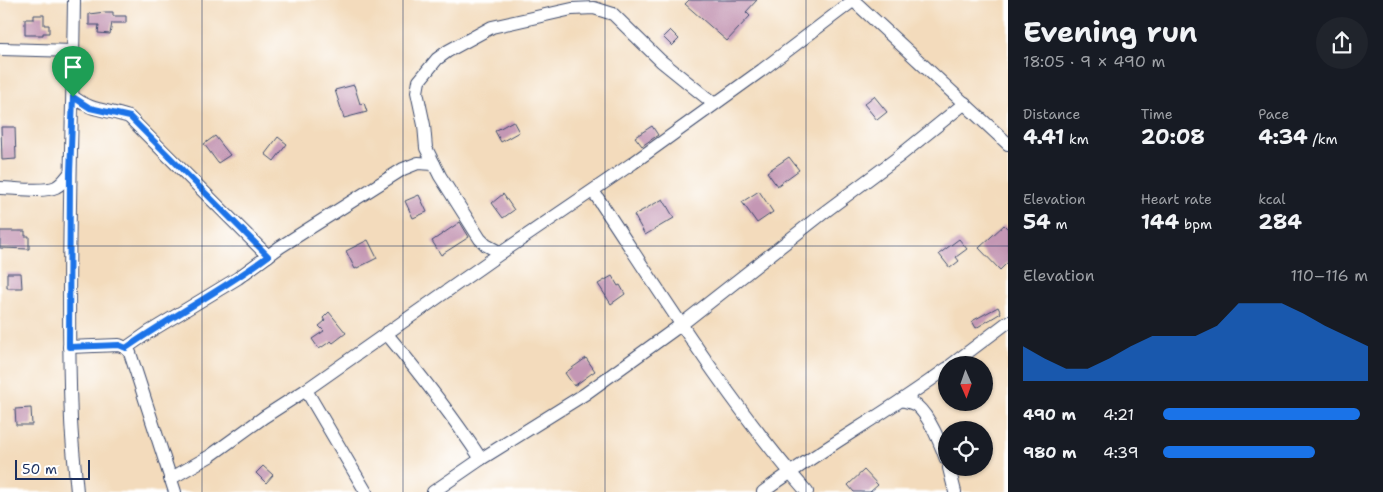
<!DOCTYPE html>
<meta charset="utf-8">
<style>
:root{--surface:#171b24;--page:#20242c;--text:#f1f3f6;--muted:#9ea1a6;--accent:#1a73e8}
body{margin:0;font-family:"Shantell Sans",sans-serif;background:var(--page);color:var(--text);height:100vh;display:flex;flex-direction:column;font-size:19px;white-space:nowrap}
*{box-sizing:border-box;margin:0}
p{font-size:16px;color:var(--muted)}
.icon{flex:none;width:28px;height:28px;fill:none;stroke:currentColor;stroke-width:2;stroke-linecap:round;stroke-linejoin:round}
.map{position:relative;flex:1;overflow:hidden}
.side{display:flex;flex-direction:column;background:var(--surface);width:375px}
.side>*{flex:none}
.needle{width:32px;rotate:178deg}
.controls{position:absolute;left:938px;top:356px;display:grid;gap:10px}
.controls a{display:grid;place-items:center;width:55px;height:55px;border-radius:50%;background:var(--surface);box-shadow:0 1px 4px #0004;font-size:25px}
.scale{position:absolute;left:15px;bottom:12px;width:75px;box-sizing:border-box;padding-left:5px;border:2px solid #1b2f5e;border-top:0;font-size:14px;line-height:18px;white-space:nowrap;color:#1b2f5e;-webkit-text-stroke:4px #fff;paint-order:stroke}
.pin{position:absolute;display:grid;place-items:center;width:42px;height:42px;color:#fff;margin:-51px -21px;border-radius:50% 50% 50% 0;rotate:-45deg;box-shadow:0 0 5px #0007}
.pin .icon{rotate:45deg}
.round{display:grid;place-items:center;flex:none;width:52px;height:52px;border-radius:26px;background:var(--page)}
.summary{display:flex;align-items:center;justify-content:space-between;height:85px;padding:0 15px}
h1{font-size:28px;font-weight:700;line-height:38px}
.stats{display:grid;grid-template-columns:repeat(3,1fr);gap:8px;height:85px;padding:5px 15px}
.stats div{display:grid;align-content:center}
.stats b{font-size:21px;font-weight:700}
.stats small{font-size:14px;font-weight:400}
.stats p{font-size:14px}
.chart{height:140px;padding:10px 15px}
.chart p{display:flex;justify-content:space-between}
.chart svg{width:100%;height:90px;margin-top:5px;fill:var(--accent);opacity:.7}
ul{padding:0 15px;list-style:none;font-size:16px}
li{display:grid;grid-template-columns:80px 60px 1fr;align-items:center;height:38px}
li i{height:12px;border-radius:6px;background:var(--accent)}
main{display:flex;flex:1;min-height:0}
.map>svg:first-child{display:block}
</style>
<main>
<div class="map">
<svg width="1008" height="492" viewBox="0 0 1008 492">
<rect width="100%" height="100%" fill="#fff"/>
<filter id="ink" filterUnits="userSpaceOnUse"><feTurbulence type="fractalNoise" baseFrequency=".02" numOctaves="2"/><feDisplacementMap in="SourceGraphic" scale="10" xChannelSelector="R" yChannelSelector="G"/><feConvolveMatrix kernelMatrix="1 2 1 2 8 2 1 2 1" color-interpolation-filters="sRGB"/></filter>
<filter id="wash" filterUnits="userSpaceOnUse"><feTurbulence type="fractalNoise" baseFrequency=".0096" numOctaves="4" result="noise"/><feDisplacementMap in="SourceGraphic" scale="20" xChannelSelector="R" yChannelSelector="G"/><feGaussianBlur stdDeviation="1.12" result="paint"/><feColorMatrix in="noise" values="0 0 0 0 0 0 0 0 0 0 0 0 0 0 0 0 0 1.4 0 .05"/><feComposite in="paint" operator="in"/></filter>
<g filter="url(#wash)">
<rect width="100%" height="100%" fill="#f3dbbc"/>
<g id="blocks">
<!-- building -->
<g fill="#c497b4">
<polygon points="689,0 757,0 746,12 750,16 727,41 685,4"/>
<polygon points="105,12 113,12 113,16 126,16 126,23 112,23 110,34 98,33 99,25 89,25 89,14"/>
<polygon points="34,15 44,15 44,25 49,25 49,33 43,33 43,35 25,35 25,19 34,19"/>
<polygon points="670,30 679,39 672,46 663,37"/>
<polygon points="354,85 360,104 364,103 367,112 344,118 335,90"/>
<polygon points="874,96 887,112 877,120 864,104"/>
<polygon points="513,121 519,132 501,142 495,131"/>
<polygon points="652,126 658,135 642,146 635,137"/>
<polygon points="1,127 15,127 16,159 2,160"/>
<polygon points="215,136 230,155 218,163 204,144"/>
<polygon points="278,137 287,144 274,161 265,154"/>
<polygon points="789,157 799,170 777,186 767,172"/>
<polygon points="759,191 773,212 757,223 742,202"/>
<polygon points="503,194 514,210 503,218 492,203"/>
<polygon points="419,195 427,212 413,218 405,201"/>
<polygon points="663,199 674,218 645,235 634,215"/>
<polygon points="460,222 469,237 441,255 432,241"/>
<polygon points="1004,225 1008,229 1008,262 1000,270 979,248"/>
<polygon points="0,231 25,231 25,236 29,236 29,249 0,248"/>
<polygon points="959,239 967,249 956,257 959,261 950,268 939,254"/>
<polygon points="368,240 377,258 355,269 346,251"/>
<polygon points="7,273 21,273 22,288 7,288"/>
<polygon points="612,276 618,286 620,285 625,294 611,304 598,284"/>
<polygon points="998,307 1001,313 976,328 972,321"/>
<polygon points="329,312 346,333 333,343 331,341 319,349 312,339 324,331 319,326 325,321 323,318"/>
<polygon points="586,358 595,371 574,386 565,373"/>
<polygon points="31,408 32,425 16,425 15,409"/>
<polygon points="263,466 273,475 266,483 256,473"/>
<polygon points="864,470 878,485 870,492 854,492 848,485"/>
</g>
</g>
</g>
<g filter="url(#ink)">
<use href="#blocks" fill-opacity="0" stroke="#3b496c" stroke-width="1"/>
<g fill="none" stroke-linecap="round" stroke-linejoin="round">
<!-- minor casing -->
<g stroke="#3b496c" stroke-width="14">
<g id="minor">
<path d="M74 0C72 140 66 280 71 420 72 444 75 468 77 492"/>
<polyline points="853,0 1008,144"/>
<polyline points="0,49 74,51"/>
<path d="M73 97C93 112 107 109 129 117L268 256"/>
<path d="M0 188C15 188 43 193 56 187 62 184 66 178 70 173"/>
<path d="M593 191C661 293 726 399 807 492"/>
<polyline points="501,253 486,245 480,239 440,176 426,148 424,125 417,92 419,81 437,59 448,51 492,27 572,9 594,8 613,14 661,61 713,103"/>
<path d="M386 333C420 374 452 415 481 459"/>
<polyline points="69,347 119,345 126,348 130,353 175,492"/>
<polyline points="126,348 149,332 238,278 280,247 403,169 418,163 434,164"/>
<polyline points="951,365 1008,322"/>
<polyline points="306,390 366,492"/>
<path d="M902 400C907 402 914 403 917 406 930 417 940 443 946 459"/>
<polyline points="949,468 955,492"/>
<polyline points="170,479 210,456 264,417 306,390 501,253 633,163 762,70 854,0"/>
<polyline points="433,492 481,459 585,394 682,324 822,214 897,158 965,103"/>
<path d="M763 492C822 448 887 413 946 369"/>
</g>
</g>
<!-- minor -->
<use href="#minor" stroke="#fff" stroke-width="12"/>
</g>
</g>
<g fill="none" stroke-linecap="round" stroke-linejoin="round" filter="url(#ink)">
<!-- route casing -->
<g stroke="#fff" stroke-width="10">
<path id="route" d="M73 97 90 108 130 117 268 256C223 290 173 315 126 348L119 345 69 347 70 173Z"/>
</g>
<!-- route -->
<use href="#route" stroke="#1a73e8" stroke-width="6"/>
</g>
<!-- grid -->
<path fill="none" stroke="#1b2f5e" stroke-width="1" stroke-opacity="0.55" d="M202 0V492M403 0V492M605 0V492M806 0V492M0 246H1008"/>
</svg>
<div class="controls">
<a><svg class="needle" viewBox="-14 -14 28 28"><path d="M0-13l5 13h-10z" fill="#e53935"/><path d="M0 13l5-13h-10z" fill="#9ea1a6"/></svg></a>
<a><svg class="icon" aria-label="locate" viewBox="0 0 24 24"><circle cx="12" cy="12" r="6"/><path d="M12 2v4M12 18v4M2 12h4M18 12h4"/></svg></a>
</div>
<div class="scale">50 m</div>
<div class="pin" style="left:73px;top:97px;background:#1e9e55"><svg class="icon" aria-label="arrive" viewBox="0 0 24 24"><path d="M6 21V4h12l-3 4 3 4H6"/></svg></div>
</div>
<section class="side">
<div class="summary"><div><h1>Evening run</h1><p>18:05 · 9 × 490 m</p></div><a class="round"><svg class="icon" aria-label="share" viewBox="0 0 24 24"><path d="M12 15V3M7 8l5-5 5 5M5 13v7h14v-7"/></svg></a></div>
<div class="stats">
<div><p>Distance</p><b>4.41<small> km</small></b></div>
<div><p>Time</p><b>20:08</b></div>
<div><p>Pace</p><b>4:34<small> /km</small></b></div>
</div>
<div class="stats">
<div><p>Elevation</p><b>54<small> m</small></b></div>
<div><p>Heart rate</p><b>144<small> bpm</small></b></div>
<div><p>kcal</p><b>284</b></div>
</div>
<div class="chart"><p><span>Elevation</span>110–116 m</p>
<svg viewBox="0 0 160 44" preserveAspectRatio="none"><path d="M0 44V27L10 33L20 38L30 38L40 33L50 27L60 22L70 22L80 22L90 17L100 6L110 6L120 6L130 11L140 17L150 22L160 27V44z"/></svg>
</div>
<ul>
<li><b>490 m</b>4:21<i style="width:96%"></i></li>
<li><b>980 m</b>4:39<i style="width:74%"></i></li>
</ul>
</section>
</main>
